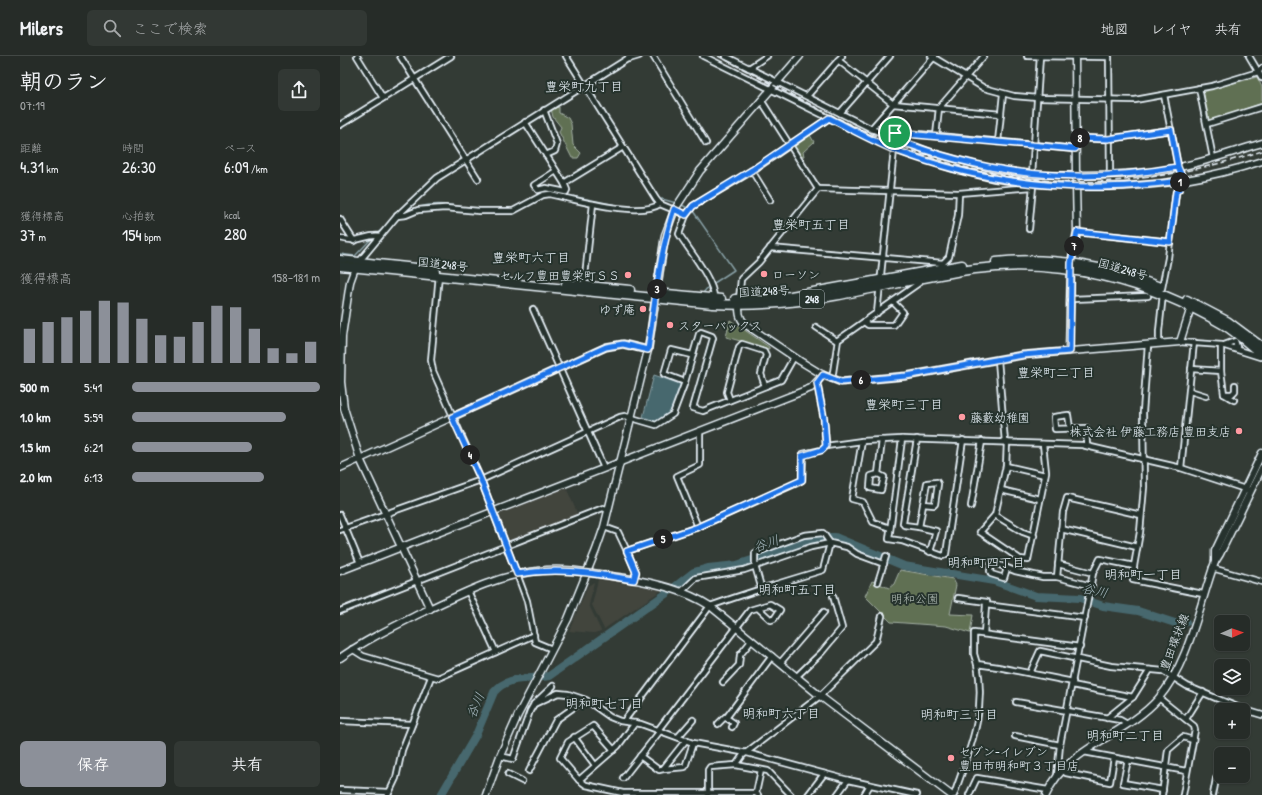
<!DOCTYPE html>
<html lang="ja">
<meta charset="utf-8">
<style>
:root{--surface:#262c28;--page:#323834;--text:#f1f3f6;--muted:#a4a7a8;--line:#424845;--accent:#8c9099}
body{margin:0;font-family:"Patrick Hand","Klee One",sans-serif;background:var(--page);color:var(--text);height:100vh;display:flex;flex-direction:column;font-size:15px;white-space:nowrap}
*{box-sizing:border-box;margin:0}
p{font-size:13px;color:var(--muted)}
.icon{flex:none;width:22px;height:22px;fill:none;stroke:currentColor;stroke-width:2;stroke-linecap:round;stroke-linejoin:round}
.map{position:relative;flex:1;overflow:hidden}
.panel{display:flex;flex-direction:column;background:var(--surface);width:340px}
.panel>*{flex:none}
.needle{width:26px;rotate:88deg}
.tools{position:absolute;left:874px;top:559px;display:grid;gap:8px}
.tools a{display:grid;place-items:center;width:36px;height:36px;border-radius:6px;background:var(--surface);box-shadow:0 1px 3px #0004,0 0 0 1px var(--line);font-size:20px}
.pin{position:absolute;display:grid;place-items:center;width:34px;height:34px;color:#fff;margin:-17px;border:2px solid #fff;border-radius:50%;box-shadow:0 1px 4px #0007}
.km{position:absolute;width:20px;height:20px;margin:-10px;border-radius:50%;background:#222;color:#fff;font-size:11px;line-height:20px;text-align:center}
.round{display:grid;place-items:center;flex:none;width:42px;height:42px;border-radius:6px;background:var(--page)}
.overview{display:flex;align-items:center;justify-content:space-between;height:68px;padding:0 20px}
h1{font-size:22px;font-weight:600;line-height:30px}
.stats{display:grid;grid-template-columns:repeat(3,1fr);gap:6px;height:68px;padding:4px 20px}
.stats div{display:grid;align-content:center}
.stats b{font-size:17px;font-weight:600}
.stats small{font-size:11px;font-weight:400}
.stats p{font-size:11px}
.chart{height:112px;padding:8px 20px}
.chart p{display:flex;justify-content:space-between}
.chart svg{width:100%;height:72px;margin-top:4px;stroke:var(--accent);stroke-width:6}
.cta{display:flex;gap:8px;margin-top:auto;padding:8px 20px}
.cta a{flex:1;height:46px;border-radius:6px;background:var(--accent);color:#fff;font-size:16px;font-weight:600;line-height:46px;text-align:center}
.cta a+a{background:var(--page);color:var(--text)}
ul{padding:0 20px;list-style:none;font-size:13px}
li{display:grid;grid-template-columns:64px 48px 1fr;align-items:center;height:30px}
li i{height:10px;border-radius:5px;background:var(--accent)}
header{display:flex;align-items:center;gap:24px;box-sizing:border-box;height:56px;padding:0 20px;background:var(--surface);border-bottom:1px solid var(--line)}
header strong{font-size:19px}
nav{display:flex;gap:22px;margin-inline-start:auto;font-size:14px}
.search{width:280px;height:36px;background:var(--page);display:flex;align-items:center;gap:10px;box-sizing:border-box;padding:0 14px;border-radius:6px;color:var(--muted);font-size:15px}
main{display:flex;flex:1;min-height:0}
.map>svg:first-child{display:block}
</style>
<header>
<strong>Milers</strong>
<div class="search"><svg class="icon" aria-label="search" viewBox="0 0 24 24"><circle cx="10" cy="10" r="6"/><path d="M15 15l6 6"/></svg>ここで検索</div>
<nav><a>地図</a><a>レイヤ</a><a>共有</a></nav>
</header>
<main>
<section class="panel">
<div class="overview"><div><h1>朝のラン</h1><p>07:19</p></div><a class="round"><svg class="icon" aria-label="share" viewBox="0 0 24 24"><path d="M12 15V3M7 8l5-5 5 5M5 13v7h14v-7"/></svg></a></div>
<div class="stats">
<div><p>距離</p><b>4.31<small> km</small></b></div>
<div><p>時間</p><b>26:30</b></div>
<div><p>ペース</p><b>6:09<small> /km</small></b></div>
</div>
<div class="stats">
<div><p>獲得標高</p><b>37<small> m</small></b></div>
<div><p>心拍数</p><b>154<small> bpm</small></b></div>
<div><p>kcal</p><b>280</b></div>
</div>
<div class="chart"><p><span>獲得標高</span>158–181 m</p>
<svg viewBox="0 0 160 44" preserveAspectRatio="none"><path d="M5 44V23M15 44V19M25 44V16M35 44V12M45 44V6M55 44V7M65 44V17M75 44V27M85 44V28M95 44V19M105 44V9M115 44V10M125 44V23M135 44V35M145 44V38M155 44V31"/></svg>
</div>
<ul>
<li><b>500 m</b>5:41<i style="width:100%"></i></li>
<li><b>1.0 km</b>5:59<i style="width:82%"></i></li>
<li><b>1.5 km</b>6:21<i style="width:64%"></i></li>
<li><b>2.0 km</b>6:13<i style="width:70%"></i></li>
</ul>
<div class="cta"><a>保存</a><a>共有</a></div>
</section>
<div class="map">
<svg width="922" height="739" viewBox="0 0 922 739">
<rect width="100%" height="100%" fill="#333b35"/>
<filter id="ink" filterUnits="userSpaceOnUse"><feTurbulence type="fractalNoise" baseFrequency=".025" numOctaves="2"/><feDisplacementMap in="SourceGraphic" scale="8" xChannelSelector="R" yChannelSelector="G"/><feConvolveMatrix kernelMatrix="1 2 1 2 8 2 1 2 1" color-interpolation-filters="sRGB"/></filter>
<g filter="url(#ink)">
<!-- built -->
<g fill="#42453e">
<polygon points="226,431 238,459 167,488 157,458"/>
<polygon points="260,522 322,534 264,573 252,549 258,524"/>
<polygon points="254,526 249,549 261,575 254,577 229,575 248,530"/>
</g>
<!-- green -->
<g fill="#607052" stroke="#a4b0a5">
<polygon points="917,21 922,31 922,47 868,66 863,35"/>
<polygon points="219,51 219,57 228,62 231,68 233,89 241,97 238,102 232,102 219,76 221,71 213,61 211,53"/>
<polygon points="470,79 474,86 463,96 464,100 460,101 453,90"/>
<polygon points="390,264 429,291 429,293 386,281"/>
<polygon points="560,514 613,523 616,529 610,558 633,559 630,577 606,570 551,566 525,540 532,525 549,532 554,528"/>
</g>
<!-- water -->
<polygon fill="#47686e" stroke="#879fa5" points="314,319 343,329 333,356 318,366 303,361"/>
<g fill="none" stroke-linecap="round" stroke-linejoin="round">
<!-- stream -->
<g stroke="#879fa5" stroke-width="1.5">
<polyline points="217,137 286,151"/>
<polyline points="320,144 322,143 336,147"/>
<polyline points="340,148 353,155 394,214 368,231 363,237"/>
<polyline points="172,153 204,136 208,136"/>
<path d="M66 157C83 145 109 148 128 152"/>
<polyline points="35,179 46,170"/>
<polyline points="0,198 15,200 32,182"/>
</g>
<!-- river -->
<path stroke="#47686e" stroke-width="8" d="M101 739 136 679 154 636C168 619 189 624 209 620L327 537 354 516 368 512 397 509 480 481H495L564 510 654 525 696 540 740 542 763 550 798 555 838 568 846 566"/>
<!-- street casing -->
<g stroke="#e8f1f8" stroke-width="8">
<g id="street">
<polyline points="17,0 43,42"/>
<polyline points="60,0 138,123"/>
<polyline points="226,0 316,143 320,148 346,159"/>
<polyline points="313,0 366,87"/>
<polyline points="363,0 554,94 610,112 655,123 694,128 737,130"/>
<polyline points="385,0 534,74 593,97 653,113 692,119 735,119"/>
<polyline points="591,0 644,32 674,40 698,42 795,44 872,30 918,16 922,12"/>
<polyline points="687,0 769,1 770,119"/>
<polyline points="909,0 922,22"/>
<polyline points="289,3 299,0"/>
<polyline points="498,4 553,48 595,0"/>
<polyline points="409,12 427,0"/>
<polyline points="859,32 873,102"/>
<polyline points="467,40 502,0"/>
<polyline points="421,44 478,133"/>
<polyline points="204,54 217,88 215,95 206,99"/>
<polyline points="500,57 550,0"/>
<polyline points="185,66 224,127 227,134 226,136 206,132 198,134 194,129 216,115"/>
<polyline points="867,68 922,51"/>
<polyline points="0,69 111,0"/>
<polyline points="531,73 553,48 661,58"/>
<polyline points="596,80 599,52 644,0"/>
<polyline points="552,82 557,76 735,93"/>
<polyline points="735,82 768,83 831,74"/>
<polyline points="658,86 663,38"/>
<polyline points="412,115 430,144"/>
<polyline points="692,119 700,0"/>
<polyline points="224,127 283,91"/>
<polyline points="478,133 619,137 692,131"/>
<path d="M57 160 66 159 78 154 105 152 139 155H173L203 139 210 138C235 144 300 162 320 148"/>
<polyline points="0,163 14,185"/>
<polyline points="689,173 693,130"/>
<polyline points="737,176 830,186"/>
<path d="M0 182C20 188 24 178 40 180"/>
<polyline points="430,192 603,207 609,201 618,159 619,137"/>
<polyline points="18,207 57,160 97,122 292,0"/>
<polyline points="99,219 91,304 93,315 141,424 177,518 187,545 195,586 212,593"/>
<polyline points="244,229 253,148"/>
<polyline points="822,232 828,202 836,136 839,133 843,123 838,111 824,39"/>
<path d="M374 242C374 224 349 194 339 178L346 159 353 150 412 115 489 62"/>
<polyline points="399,243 401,223 419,206 478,133"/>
<polyline points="732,243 808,240"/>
<polyline points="193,253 264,412"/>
<polyline points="537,257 554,94"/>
<polyline points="524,266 528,269 554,269 563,256 553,246"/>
<polyline points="476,271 497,285"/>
<polyline points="840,286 882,289 920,301"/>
<polyline points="819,288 819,275 823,238"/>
<polyline points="881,289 881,315"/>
<polyline points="884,289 895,285 897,291 894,292"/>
<polyline points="658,304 665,386"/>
<polyline points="851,313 881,315 884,338 894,344"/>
<polyline points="492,323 498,284 579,227 579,222"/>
<polyline points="345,326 324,318 331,294 352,299"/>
<polyline points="477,327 484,363 486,390 522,385 562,383 742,389 841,412 908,434"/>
<polyline points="850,335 866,340"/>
<polyline points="884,338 892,338 895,335 895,329"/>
<polyline points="390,344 387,336 399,291 402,288 424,295 426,299 421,318 425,330"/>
<polyline points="730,372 728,359 714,361 715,373 746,372 747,390"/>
<polyline points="562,383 549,483 562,485 603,500 606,498 623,384"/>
<polyline points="577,383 563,467 564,469 579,471"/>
<polyline points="522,385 512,443 523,446 533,466 550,472"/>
<polyline points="667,386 666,410 655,459 640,476 680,503 688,504 706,416 703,388"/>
<polyline points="666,410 705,419"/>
<polyline points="841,412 854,286"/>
<polyline points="538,418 531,420 530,432 541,434 544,421 538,418 542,384"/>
<polyline points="661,434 700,443"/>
<polyline points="583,448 594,449 595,448 598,428 597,426 587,427 579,471 596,475 590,496"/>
<polyline points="631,450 642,385"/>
<polyline points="0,459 20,507"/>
<polyline points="655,459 683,476 694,480"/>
<polyline points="264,471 278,476 287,495"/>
<polyline points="358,471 337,420 360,409 360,375"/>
<polyline points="721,473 797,491"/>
<polyline points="0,474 141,424 280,361 285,360 316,369 333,358 345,326 359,278 361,276 372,280 373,282 353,352 363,355 441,324 454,301"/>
<polyline points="718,508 753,517"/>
<polyline points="794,510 793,524 863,538"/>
<polyline points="667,512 664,522 651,518 650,515 652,506 675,515 703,521 717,521 752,530"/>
<polyline points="872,512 922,526"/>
<polyline points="717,521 723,456 727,442 801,459"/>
<polyline points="294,524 296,516 287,495 358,471 459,426 462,424 463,398 482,394 486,390"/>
<polyline points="538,526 546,500"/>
<polyline points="128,535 156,596"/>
<polyline points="341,536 356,522 404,514 471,491 490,487 507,491 517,498 544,508"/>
<polyline points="618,542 647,546 646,549 745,562"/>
<polyline points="0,555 263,452 269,454"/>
<polyline points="644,578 646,549"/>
<polyline points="12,593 23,600 98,622 194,579"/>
<polyline points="441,606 484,556"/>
<polyline points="690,617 700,595 771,610 823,615 847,630 902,653 922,659"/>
<polyline points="457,620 482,596 502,572 493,540"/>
<polyline points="383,626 399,609 400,599 412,584"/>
<polyline points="733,626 658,611 637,608 634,598 634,577 740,591"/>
<polyline points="732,629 793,641 767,662"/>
<polyline points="793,641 810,614"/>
<polyline points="819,642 854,670 855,674 843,739"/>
<polyline points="676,646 780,664 787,668"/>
<polyline points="194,648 218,637 228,638 246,644 270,661 280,665 301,668 353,687 407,697 508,724 577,739"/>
<polyline points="386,662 432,600"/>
<polyline points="846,663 863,636"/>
<polyline points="0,665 72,668"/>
<path d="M284 665 370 550C407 537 446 525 483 514L490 487 483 477 464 479 415 497V510L422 534"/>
<polyline points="295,667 278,690 239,724 246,729 283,737 416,737 418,739"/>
<polyline points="378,668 385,661 394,667 392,671"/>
<polyline points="318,674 410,554 430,548 440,554 434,563 431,564 418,552"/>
<polyline points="675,680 720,689"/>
<polyline points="234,681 255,709"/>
<polyline points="338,681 353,664"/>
<polyline points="346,684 323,713 345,711 353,687"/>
<polyline points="744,696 846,715"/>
<polyline points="160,700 173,703 190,655 194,648 213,630"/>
<polyline points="300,700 319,714 323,713"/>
<polyline points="788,704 783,727 823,734"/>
<polyline points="396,709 428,715 451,739"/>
<polyline points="722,714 726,717 770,726 774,702"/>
<polyline points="189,715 216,664 244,644"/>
<polyline points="168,718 182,725"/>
<polyline points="717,720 720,689 753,517 760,503 794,510 800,476 804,431 803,356 808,289"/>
<polyline points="283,722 320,675"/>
<polyline points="239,724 220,702 228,686 253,670 274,694"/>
<polyline points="0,734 49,736"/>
<polyline points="416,737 421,714"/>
<polyline points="48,739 56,722 62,694 91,621"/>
<polyline points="368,739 368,714 370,711 396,709 403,699 480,640 536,585 542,560"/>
<polyline points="468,739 484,718"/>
<polyline points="497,739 508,724"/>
<polyline points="524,739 530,729"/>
<path d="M614 739C629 695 647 656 637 608"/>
<polyline points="629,739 637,722 708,734"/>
<polyline points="822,739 828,694 843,681 853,684"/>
<polyline points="873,739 876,723"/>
</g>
</g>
<!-- secondary casing -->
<g stroke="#e8f1f8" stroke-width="9">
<g id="secondary">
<polyline points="735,0 736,122"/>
<path d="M735 119C761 119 786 119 812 116 850 111 886 98 922 87"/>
<path d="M737 130C800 133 862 125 922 105"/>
<polyline points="15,212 10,226 2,280 1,326 4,352 20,403 90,553"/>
<path d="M399 245C399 254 398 261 405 268L460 305 483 319 501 326 566 320 683 299 840 286 852 248"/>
<polyline points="729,295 731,207 737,176 736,128"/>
<polyline points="0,412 266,291 283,288 308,294"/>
<polyline points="875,506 880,498 922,412"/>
<polyline points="0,515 471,332 483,319"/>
<path d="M0 602C27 583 55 570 85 555 121 538 158 519 198 515 227 511 256 518 285 522 315 527 345 534 370 550L480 640 611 739"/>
<polyline points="146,739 160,700 178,659 228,563 256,494 264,471 308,294 321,206 325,179 335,153 360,115 460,0"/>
<path d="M706 739C727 691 785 680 818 643 849 607 859 550 875 506V495L922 397"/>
</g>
</g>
<!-- highway casing -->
<g stroke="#e8f1f8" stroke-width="11">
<g id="highway">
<polyline points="0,204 95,214"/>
<path d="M656 206C711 200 769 210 820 231"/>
<path d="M0 210 373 248C395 249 417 249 439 247 505 242 570 222 635 213 723 202 809 225 884 269 897 277 910 289 922 299"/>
<polyline points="226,228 290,234"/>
<polyline points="327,238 381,243"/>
<polyline points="395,243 451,240 622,209"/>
<polyline points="847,244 887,265 922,291"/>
</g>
</g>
<!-- street -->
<use href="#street" stroke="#26332d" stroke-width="4.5"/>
<!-- secondary -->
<use href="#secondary" stroke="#26332d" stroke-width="6"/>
<!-- highway -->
<use href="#highway" stroke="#26332d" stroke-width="8"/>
<!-- rail -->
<path stroke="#e8f1f8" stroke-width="1.5" stroke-dasharray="6 3" stroke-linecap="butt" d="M378 0C444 34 511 73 582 98 698 139 806 132 922 95"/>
</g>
</g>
<g fill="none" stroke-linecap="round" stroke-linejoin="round" filter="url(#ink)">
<!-- route casing -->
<g stroke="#fff" stroke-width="8">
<path id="route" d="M555 77 552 82C648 120 736 129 838 111L843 125C815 128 788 131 761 131 691 132 620 119 555 94 532 85 511 73 489 62L412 114 353 150 346 159 334 153C319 199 315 246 308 294L283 288 266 291 112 361 141 424 177 518C219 511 253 517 294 524L296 516 287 495 358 471 462 424V400L482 394 486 390 484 363 477 327 483 319 501 326 566 320 683 299 730 295 731 207 737 176 830 186 836 136 839 133 843 123 838 111 831 74 768 83 735 82V93L555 77"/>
</g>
<!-- route -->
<use href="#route" stroke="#1a73e8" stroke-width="5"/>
</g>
<!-- markers -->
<g fill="#ff9aa2" stroke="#26332d" stroke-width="1.5">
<circle cx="424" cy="218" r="4"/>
<circle cx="288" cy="219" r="4"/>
<circle cx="303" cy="253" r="4"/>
<circle cx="330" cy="269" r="4"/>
<circle cx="622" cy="361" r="4"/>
<circle cx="899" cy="375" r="4"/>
<circle cx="611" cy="702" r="4"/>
</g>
<g text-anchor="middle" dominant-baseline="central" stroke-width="4" stroke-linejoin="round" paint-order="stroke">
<!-- shield labels -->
<rect fill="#26332d" stroke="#aeb8bb" stroke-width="1" x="460" y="234" width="24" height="18" rx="3"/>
<g font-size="11" font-weight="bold" fill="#e8f1f8">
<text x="472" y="243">248</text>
</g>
<!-- street labels -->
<g font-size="12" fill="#e8f1f8" stroke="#26332d">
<text transform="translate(103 208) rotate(6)">国道248号</text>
<text transform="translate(783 213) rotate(16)">国道248号</text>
<text transform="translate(424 235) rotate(-3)">国道248号</text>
<text transform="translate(834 586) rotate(-69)">豊田環状線</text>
</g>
<!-- poi labels -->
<g font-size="12" fill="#e8f1f8" stroke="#26332d" text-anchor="start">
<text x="432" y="218">ローソン</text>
<text x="280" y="219" text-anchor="end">セルフ豊田豊栄町ＳＳ</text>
<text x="295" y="253" text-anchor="end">ゆず庵</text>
<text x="338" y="269">スターバックス</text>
<text x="630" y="361">藤藪幼稚園</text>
<text x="891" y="375" text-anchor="end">株式会社 伊藤工務店 豊田支店</text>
<text x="619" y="695">セブン-イレブン<tspan x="619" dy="14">豊田市明和町３丁目店</tspan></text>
</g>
<!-- park labels -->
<g font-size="12" fill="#b2bdb6" stroke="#26332d">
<text x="575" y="542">明和公園</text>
</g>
<!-- neighbourhood labels -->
<g font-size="13" fill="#e8f1f8" stroke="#26332d">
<text x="244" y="30">豊栄町九丁目</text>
<text x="471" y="168">豊栄町五丁目</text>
<text x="191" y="201">豊栄町六丁目</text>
<text x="716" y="316">豊栄町二丁目</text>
<text x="564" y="348">豊栄町三丁目</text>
<text x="646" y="506">明和町四丁目</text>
<text x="803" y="518">明和町一丁目</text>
<text x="457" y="533">明和町五丁目</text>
<text x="264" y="647">明和町七丁目</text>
<text x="441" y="657">明和町六丁目</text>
<text x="619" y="658">明和町三丁目</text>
<text x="785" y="679">明和町二丁目</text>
</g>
<!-- water labels -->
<g font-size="13" font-style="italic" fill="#a8bac1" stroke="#26332d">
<text transform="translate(426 487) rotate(-19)">谷川</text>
<text transform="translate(755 534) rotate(13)">谷川</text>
<text transform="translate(135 649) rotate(-66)">谷川</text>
</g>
</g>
</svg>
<div class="tools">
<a><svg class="needle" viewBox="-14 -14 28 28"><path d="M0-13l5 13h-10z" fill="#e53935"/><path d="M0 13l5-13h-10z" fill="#a4a7a8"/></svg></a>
<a><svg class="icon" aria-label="layers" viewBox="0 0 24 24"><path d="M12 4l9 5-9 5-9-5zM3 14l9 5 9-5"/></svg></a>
<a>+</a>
<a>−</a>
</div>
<div class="pin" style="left:555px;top:77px;background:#1e9e55"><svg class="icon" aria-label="arrive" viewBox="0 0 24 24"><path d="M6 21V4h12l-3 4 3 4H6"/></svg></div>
<b class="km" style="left:840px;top:126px">1</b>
<b class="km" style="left:317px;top:233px">3</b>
<b class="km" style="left:130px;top:399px">4</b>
<b class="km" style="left:323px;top:483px">5</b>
<b class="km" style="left:521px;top:324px">6</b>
<b class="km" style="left:734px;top:190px">7</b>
<b class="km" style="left:740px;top:82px">8</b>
</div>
</main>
